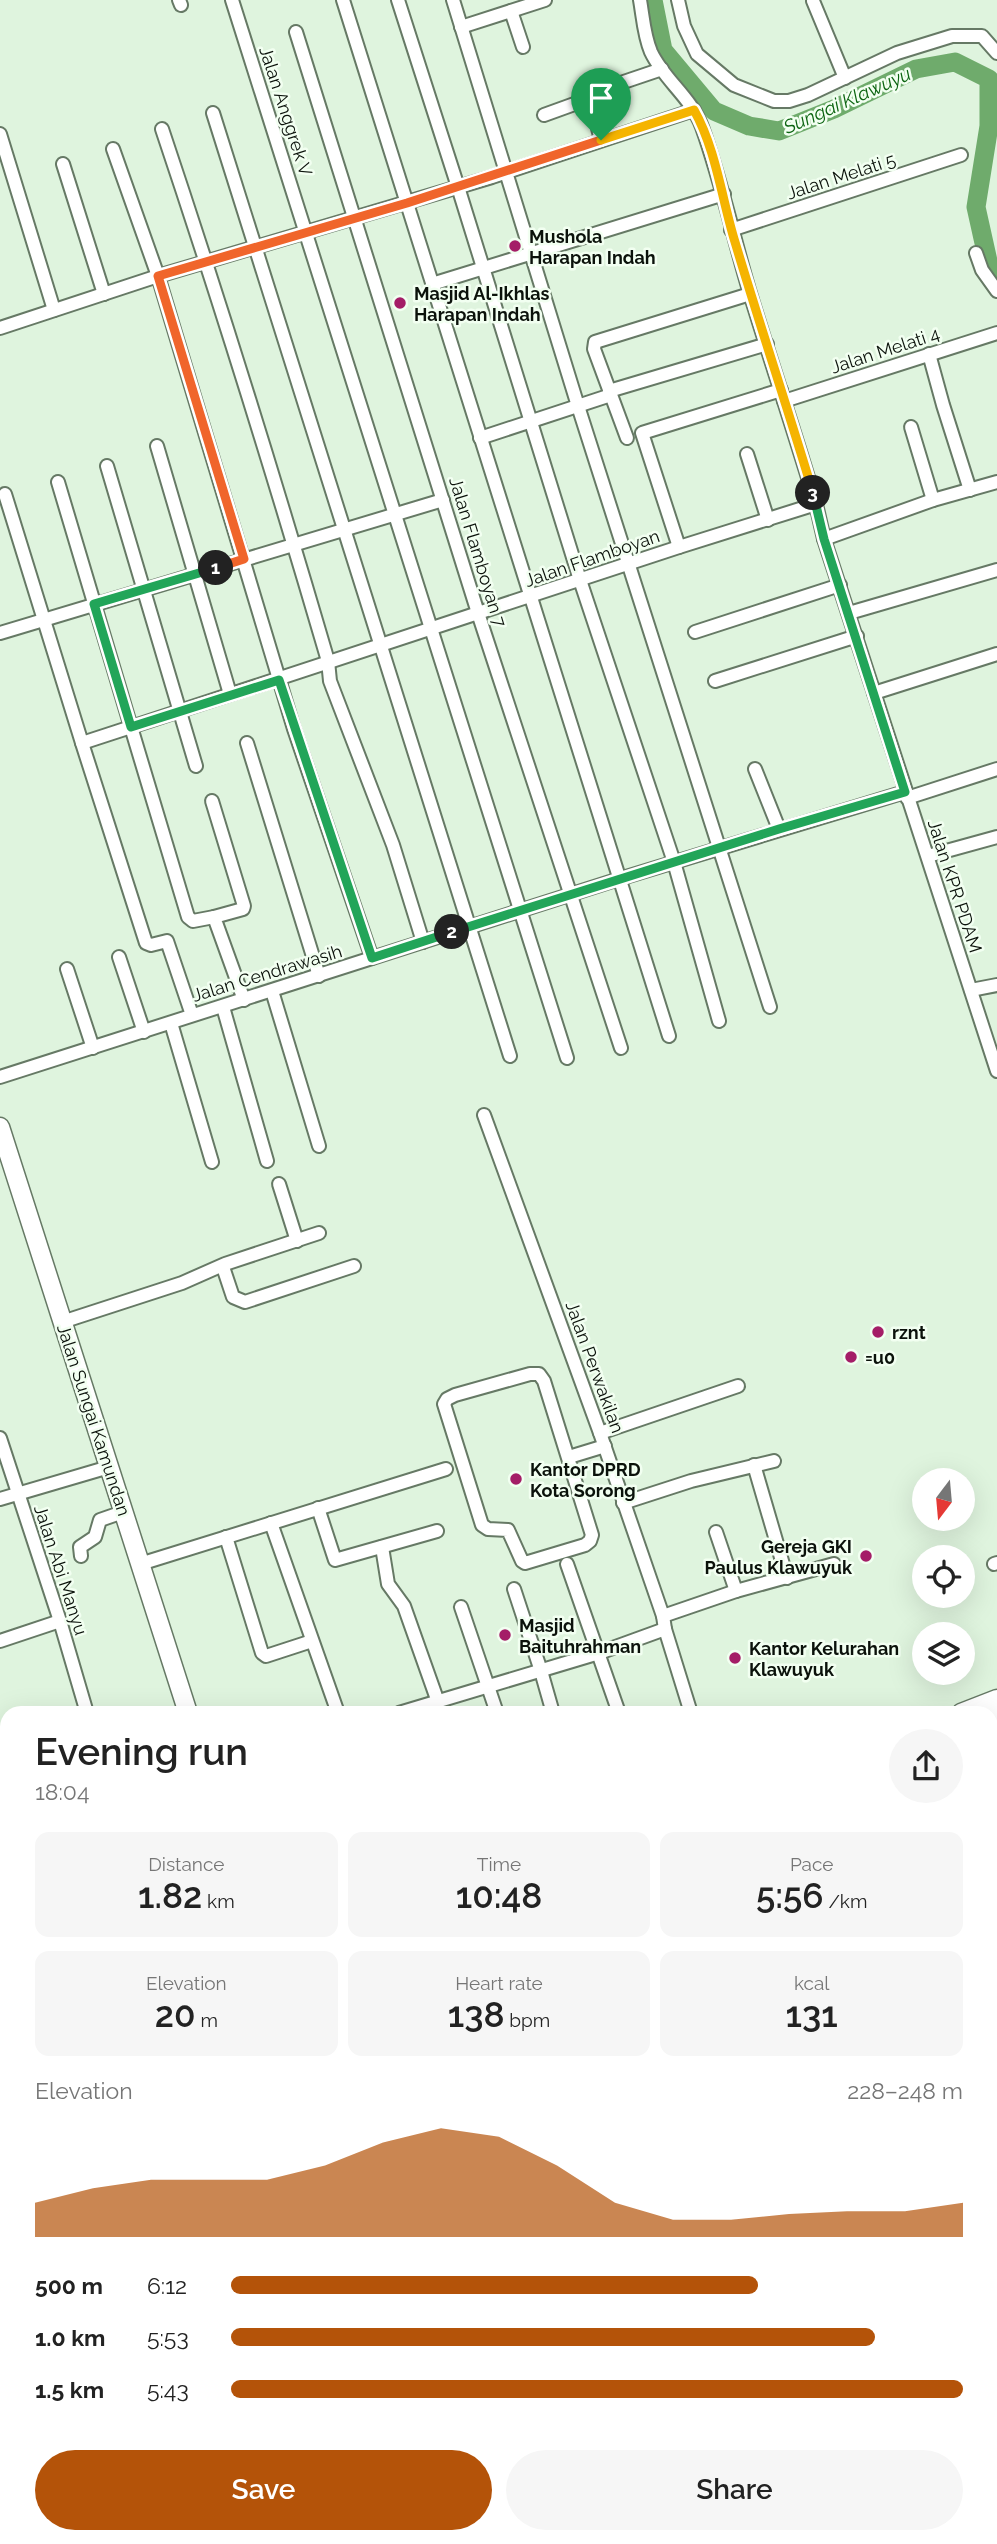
<!DOCTYPE html>
<meta charset="utf-8">
<style>
:root{--surface:#fff;--page:#f6f6f6;--text:#222;--muted:#767676;--accent:#b45309}
body{margin:0;font-family:Raleway,sans-serif;background:var(--page);color:var(--text);height:100vh;display:flex;flex-direction:column;font-size:26px;white-space:nowrap}
*{box-sizing:border-box;margin:0}
p{font-size:23px;color:var(--muted)}
.icon{flex:none;width:38px;height:38px;fill:none;stroke:currentColor;stroke-width:2;stroke-linecap:round;stroke-linejoin:round}
.map{position:relative;flex:1;overflow:hidden}
.side{position:absolute;left:0px;top:1706px;width:998px;height:838px;display:flex;flex-direction:column;background:var(--surface);border-radius:21px 21px 0 0;box-shadow:0 7px 28px #0002}
.side>*{flex:none}
.needle{width:46px;rotate:196deg}
.buttons{position:absolute;left:912px;top:1468px;display:grid;gap:14px}
.buttons a{display:grid;place-items:center;width:63px;height:63px;border-radius:50%;background:var(--surface);box-shadow:0 7px 28px #0002;font-size:35px}
.pin{position:absolute;display:grid;place-items:center;width:60px;height:60px;color:#fff;margin:-72px -30px;border-radius:50% 50% 50% 0;rotate:-45deg;box-shadow:0 0 7px #0007}
.pin .icon{rotate:45deg}
.km{position:absolute;width:35px;height:35px;margin:-18px;border-radius:50%;background:#222;color:#fff;font-size:19px;line-height:35px;text-align:center}
.round{display:grid;place-items:center;flex:none;width:74px;height:74px;border-radius:37px;background:var(--page)}
.overview{display:flex;align-items:center;justify-content:space-between;height:119px;padding:0 35px}
h1{font-size:38px;font-weight:600;line-height:52px}
.stats{display:grid;grid-template-columns:repeat(3,1fr);gap:10px;height:119px;padding:7px 35px}
.stats div{display:grid;align-content:center;border-radius:14px;background:var(--page);text-align:center}
.stats b{font-size:35px;font-weight:600}
.stats small{font-size:19px;font-weight:400}
.stats p{font-size:19px}
.chart{height:196px;padding:14px 35px}
.chart p{display:flex;justify-content:space-between}
.chart svg{width:100%;height:126px;margin-top:7px;fill:var(--accent);opacity:.7}
.action{display:flex;gap:14px;margin-top:auto;padding:14px 35px}
.action a{flex:1;height:80px;border-radius:42px;background:var(--accent);color:#fff;font-size:28px;font-weight:600;line-height:80px;text-align:center}
.action a+a{background:var(--page);color:var(--text)}
ul{padding:0 35px;list-style:none;font-size:23px}
li{display:grid;grid-template-columns:112px 84px 1fr;align-items:center;height:52px}
li i{height:18px;border-radius:9px;background:var(--accent)}
.map>svg:first-child{display:block}
</style>
<div class="map">
<svg width="997" height="2544" viewBox="0 0 997 2544">
<rect width="100%" height="100%" fill="#dff4de"/>
<g fill="none" stroke-linecap="round" stroke-linejoin="round">
<!-- river -->
<polyline stroke="#6fab6c" stroke-width="19" points="653,0 663,50 714,111 749,126 779,131 834,109 916,69 955,62 989,79 989,126 976,207 990,270 997,279"/>
<!-- street casing -->
<g stroke="#667965" stroke-width="16">
<g id="street">
<polyline points="179,0 181,5"/>
<polyline points="232,0 567,1058"/>
<polyline points="343,0 669,1036"/>
<polyline points="398,0 458,187 580,580 674,862 719,1021"/>
<polyline points="453,0 578,406 770,1007"/>
<path d="M640 0C643 17 644 36 651 52 664 80 691 97 702 127 721 180 733 236 749 290 771 362 795 433 816 504L824 539 997 1071"/>
<polyline points="678,0 684,26 697,54 734,85 774,101 789,101 808,95 897,53 952,36 982,36 997,53"/>
<polyline points="813,1 845,78"/>
<polyline points="511,11 523,47"/>
<polyline points="461,27 545,0"/>
<polyline points="296,32 478,613 621,1048"/>
<polyline points="213,113 510,1056"/>
<polyline points="544,115 591,98"/>
<path d="M162 129C221 305 276 483 328 661L330 681 393 845 423 942"/>
<polyline points="0,134 54,310"/>
<polyline points="601,140 591,101 594,92 662,69"/>
<polyline points="113,149 158,276 294,729 372,958"/>
<polyline points="63,164 104,294"/>
<polyline points="731,230 961,155"/>
<polyline points="976,253 982,270 997,291"/>
<polyline points="432,284 724,194"/>
<polyline points="0,328 158,276 492,177 694,110"/>
<polyline points="929,354 943,405 970,490"/>
<polyline points="609,391 767,344"/>
<polyline points="784,401 997,333"/>
<polyline points="911,427 933,500"/>
<polyline points="480,438 611,395"/>
<polyline points="627,438 594,349 595,342 750,294"/>
<polyline points="157,446 230,694"/>
<polyline points="747,454 768,520"/>
<polyline points="107,466 196,766"/>
<polyline points="58,482 131,727 679,547 816,504"/>
<polyline points="5,494 82,743 131,727 188,917 193,921 214,917"/>
<polyline points="824,539 933,500 997,482"/>
<polyline points="679,547 642,433 781,390"/>
<polyline points="849,613 997,570"/>
<polyline points="695,632 840,585"/>
<polyline points="0,633 443,500"/>
<polyline points="715,681 857,636"/>
<polyline points="874,693 997,654"/>
<polyline points="82,743 146,943 151,945 167,941 192,1015"/>
<polyline points="247,743 319,976"/>
<polyline points="755,769 779,829"/>
<polyline points="907,798 997,769"/>
<polyline points="212,801 244,906 243,909 214,917 244,1000"/>
<polyline points="928,856 997,837"/>
<polyline points="119,957 144,1032"/>
<polyline points="67,969 93,1048"/>
<polyline points="971,990 997,985"/>
<polyline points="272,991 319,1146"/>
<polyline points="223,1007 267,1161"/>
<polyline points="171,1023 212,1162"/>
<polyline points="0,1077 619,879 905,792"/>
<polyline points="484,1115 600,1433 663,1616 665,1629 691,1713"/>
<polyline points="279,1184 297,1241"/>
<polyline points="223,1267 233,1297 245,1302 354,1266"/>
<polyline points="62,1322 182,1283 225,1264 319,1233"/>
<polygon points="530,1374 539,1374 544,1381 592,1535 590,1541 585,1545 525,1563 522,1561 508,1530 488,1529 482,1525 444,1404 447,1399 455,1395"/>
<polyline points="600,1433 738,1386"/>
<polyline points="0,1438 60,1621 87,1713"/>
<polyline points="569,1457 605,1446"/>
<polyline points="754,1465 787,1578"/>
<polyline points="0,1499 109,1467"/>
<polyline points="623,1503 691,1481 774,1461"/>
<polyline points="318,1508 335,1560 437,1531"/>
<polyline points="271,1523 338,1713"/>
<polyline points="716,1532 736,1591"/>
<polyline points="226,1537 262,1653 266,1656 312,1641"/>
<polyline points="382,1547 388,1584 404,1606 438,1702"/>
<polyline points="81,1556 80,1547 95,1537 100,1520 123,1512"/>
<polyline points="140,1564 446,1469"/>
<polyline points="567,1564 619,1713"/>
<polyline points="994,1564 997,1563"/>
<polyline points="514,1589 541,1671 553,1713"/>
<polyline points="461,1607 497,1713"/>
<polyline points="663,1616 736,1591 834,1564"/>
<polyline points="0,1641 60,1621"/>
<polyline points="399,1713 599,1653 665,1629"/>
<polyline points="990,1748 997,1769"/>
<polyline points="0,1913 7,1911"/>
<polyline points="990,1952 997,1950"/>
<polyline points="0,2037 7,2068"/>
<polyline points="990,2049 997,2069"/>
<polyline points="0,2085 7,2084"/>
<polyline points="990,2292 997,2290"/>
<polyline points="0,2304 7,2302"/>
<polyline points="0,2363 7,2361"/>
<polyline points="990,2375 997,2373"/>
<polyline points="0,2431 7,2429"/>
<polyline points="990,2454 997,2452"/>
<polyline points="0,2512 7,2510"/>
<polyline points="990,2535 997,2533"/>
<polyline points="59,2538 61,2544"/>
<polyline points="769,2538 770,2544"/>
<polyline points="791,2538 793,2544"/>
<polyline points="927,2538 929,2544"/>
<polyline points="320,2544 342,2538"/>
<polyline points="705,2544 703,2538 705,2538"/>
<polyline points="959,2544 981,2538"/>
</g>
</g>
<!-- secondary casing -->
<g stroke="#667965" stroke-width="21">
<g id="secondary">
<polyline points="0,1127 188,1713"/>
<polyline points="961,1713 997,1699"/>
<polyline points="990,1719 997,1716"/>
<polyline points="448,2538 450,2544"/>
<polyline points="157,2544 159,2538"/>
</g>
</g>
<!-- street -->
<use href="#street" stroke="#fff" stroke-width="12"/>
<!-- secondary -->
<use href="#secondary" stroke="#fff" stroke-width="18"/>
</g>
<g fill="none" stroke-linecap="round" stroke-linejoin="round">
<!-- split-1 casing -->
<g stroke="#fff" stroke-width="14">
<polyline id="split-1" points="216,568 244,559 158,276 407,203 601,140"/>
</g>
<!-- split-2 casing -->
<g stroke="#fff" stroke-width="14">
<polyline id="split-2" points="216,568 94,604 131,727 279,680 372,958 452,932"/>
</g>
<!-- split-3 casing -->
<g stroke="#fff" stroke-width="14">
<polyline id="split-3" points="452,932 779,829 905,792 824,539 813,493"/>
</g>
<!-- split-4 casing -->
<g stroke="#fff" stroke-width="14">
<path id="split-4" d="M601 140 694 110C716 149 722 200 735 242 760 326 788 409 813 493"/>
</g>
<!-- split-1 -->
<use href="#split-1" stroke="#f0652b" stroke-width="9"/>
<!-- split-2 -->
<use href="#split-2" stroke="#22a559" stroke-width="9"/>
<!-- split-3 -->
<use href="#split-3" stroke="#22a559" stroke-width="9"/>
<!-- split-4 -->
<use href="#split-4" stroke="#f5b400" stroke-width="9"/>
</g>
<!-- markers -->
<g fill="#a41d67" stroke="#f2fff1" stroke-width="2.5">
<circle cx="515" cy="246" r="7"/>
<circle cx="400" cy="303" r="7"/>
<circle cx="878" cy="1332" r="7"/>
<circle cx="851" cy="1357" r="7"/>
<circle cx="516" cy="1479" r="7"/>
<circle cx="866" cy="1556" r="7"/>
<circle cx="505" cy="1635" r="7"/>
<circle cx="735" cy="1658" r="7"/>
</g>
<g text-anchor="middle" dominant-baseline="central" stroke-width="5" stroke-linejoin="round" paint-order="stroke">
<!-- street labels -->
<g font-size="18" fill="#0b120b" stroke="#f2fff1">
<text transform="translate(286 111) rotate(72)">Jalan Anggrek V</text>
<text transform="translate(841 176) rotate(-18)">Jalan Melati 5</text>
<text transform="translate(885 350) rotate(-18)">Jalan Melati 4</text>
<text transform="translate(478 552) rotate(73)">Jalan Flamboyan 7</text>
<text transform="translate(592 558) rotate(-19)">Jalan Flamboyan</text>
<text transform="translate(955 886) rotate(72)">Jalan KPR PDAM</text>
<text transform="translate(267 973) rotate(-17)">Jalan Cendrawasih</text>
<text transform="translate(595 1367) rotate(70)">Jalan Perwakilan</text>
<text transform="translate(94 1420) rotate(72)">Jalan Sungai Kamundan</text>
<text transform="translate(61 1570) rotate(72)">Jalan Abi Manyu</text>
</g>
<!-- poi labels -->
<g font-size="18" font-weight="bold" fill="#0b120b" stroke="#f2fff1" text-anchor="start">
<text x="529" y="236">Mushola<tspan x="529" dy="21">Harapan Indah</tspan></text>
<text x="414" y="293">Masjid Al-Ikhlas<tspan x="414" dy="21">Harapan Indah</tspan></text>
<text x="892" y="1332">rznt</text>
<text x="865" y="1357">=u0</text>
<text x="530" y="1469">Kantor DPRD<tspan x="530" dy="21">Kota Sorong</tspan></text>
<text x="852" y="1546" text-anchor="end">Gereja GKI<tspan x="852" dy="21">Paulus Klawuyuk</tspan></text>
<text x="519" y="1625">Masjid<tspan x="519" dy="21">Baituhrahman</tspan></text>
<text x="749" y="1648">Kantor Kelurahan<tspan x="749" dy="21">Klawuyuk</tspan></text>
</g>
<!-- water labels -->
<g font-size="19" font-style="italic" fill="#0b6410" stroke="#f2fff1">
<text transform="translate(847 100) rotate(-24)">Sungai Klawuyu</text>
</g>
</g>
</svg>
<div class="buttons">
<a><svg class="needle" viewBox="-14 -14 28 28"><path d="M0-13l5 13h-10z" fill="#e53935"/><path d="M0 13l5-13h-10z" fill="#767676"/></svg></a>
<a><svg class="icon" aria-label="locate" viewBox="0 0 24 24"><circle cx="12" cy="12" r="6"/><path d="M12 2v4M12 18v4M2 12h4M18 12h4"/></svg></a>
<a><svg class="icon" aria-label="layers" viewBox="0 0 24 24"><path d="M12 4l9 5-9 5-9-5zM3 14l9 5 9-5"/></svg></a>
</div>
<div class="pin" style="left:601px;top:140px;background:#1e9e55"><svg class="icon" aria-label="arrive" viewBox="0 0 24 24"><path d="M6 21V4h12l-3 4 3 4H6"/></svg></div>
<b class="km" style="left:216px;top:568px">1</b>
<b class="km" style="left:452px;top:932px">2</b>
<b class="km" style="left:813px;top:493px">3</b>
<section class="side">
<div class="overview"><div><h1>Evening run</h1><p>18:04</p></div><a class="round"><svg class="icon" aria-label="share" viewBox="0 0 24 24"><path d="M12 15V3M7 8l5-5 5 5M5 13v7h14v-7"/></svg></a></div>
<div class="stats">
<div><p>Distance</p><b>1.82<small> km</small></b></div>
<div><p>Time</p><b>10:48</b></div>
<div><p>Pace</p><b>5:56<small> /km</small></b></div>
</div>
<div class="stats">
<div><p>Elevation</p><b>20<small> m</small></b></div>
<div><p>Heart rate</p><b>138<small> bpm</small></b></div>
<div><p>kcal</p><b>131</b></div>
</div>
<div class="chart"><p><span>Elevation</span>228–248 m</p>
<svg viewBox="0 0 160 44" preserveAspectRatio="none"><path d="M0 44V32L10 27L20 24L30 24L40 24L50 19L60 11L70 6L80 9L90 19L100 32L110 38L120 38L130 36L140 35L150 35L160 32V44z"/></svg>
</div>
<ul>
<li><b>500 m</b>6:12<i style="width:72%"></i></li>
<li><b>1.0 km</b>5:53<i style="width:88%"></i></li>
<li><b>1.5 km</b>5:43<i style="width:100%"></i></li>
</ul>
<div class="action"><a>Save</a><a>Share</a></div>
</section>
</div>
